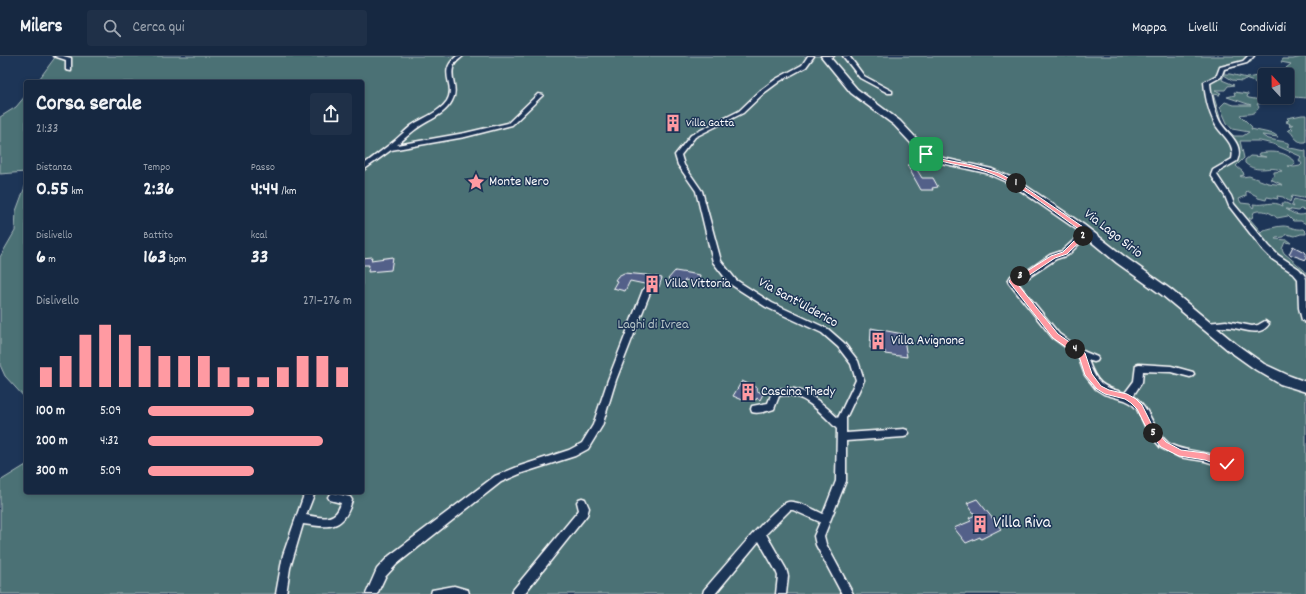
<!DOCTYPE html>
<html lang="it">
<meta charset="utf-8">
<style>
:root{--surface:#162841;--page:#1f3048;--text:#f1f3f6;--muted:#9ea6b1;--line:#35445a;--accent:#ff9aa2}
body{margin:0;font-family:Dekko,sans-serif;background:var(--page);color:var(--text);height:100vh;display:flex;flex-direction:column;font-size:15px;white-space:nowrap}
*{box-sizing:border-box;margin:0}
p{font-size:13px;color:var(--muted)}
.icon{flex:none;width:22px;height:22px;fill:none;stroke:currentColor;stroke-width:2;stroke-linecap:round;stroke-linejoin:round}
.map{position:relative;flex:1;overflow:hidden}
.side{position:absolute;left:24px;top:24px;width:340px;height:414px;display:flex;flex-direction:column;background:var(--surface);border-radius:4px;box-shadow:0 2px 6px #0003,0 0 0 1px var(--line)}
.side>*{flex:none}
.needle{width:26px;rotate:338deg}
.fabs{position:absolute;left:1258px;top:12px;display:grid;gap:8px}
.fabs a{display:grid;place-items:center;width:36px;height:36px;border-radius:4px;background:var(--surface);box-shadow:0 2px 6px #0003,0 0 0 1px var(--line);font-size:20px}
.pin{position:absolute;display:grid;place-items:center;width:34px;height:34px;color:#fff;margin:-17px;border-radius:8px;box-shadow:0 2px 6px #0006}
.km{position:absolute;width:20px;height:20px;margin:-10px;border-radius:50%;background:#222;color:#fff;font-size:11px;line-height:20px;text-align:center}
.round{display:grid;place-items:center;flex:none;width:42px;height:42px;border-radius:4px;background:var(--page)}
.overview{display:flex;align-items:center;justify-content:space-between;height:68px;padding:0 12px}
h1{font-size:22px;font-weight:800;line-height:30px}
.metrics{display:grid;grid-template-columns:repeat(3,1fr);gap:6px;height:68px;padding:4px 12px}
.metrics div{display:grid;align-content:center}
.metrics b{font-size:20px;font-weight:800}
.metrics small{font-size:11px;font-weight:400}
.metrics p{font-size:11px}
.chart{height:112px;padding:8px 12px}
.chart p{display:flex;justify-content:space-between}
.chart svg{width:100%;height:72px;margin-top:4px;stroke:var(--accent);stroke-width:6}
ul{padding:0 12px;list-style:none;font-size:13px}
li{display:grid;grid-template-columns:64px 48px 1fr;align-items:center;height:30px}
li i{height:10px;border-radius:5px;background:var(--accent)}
header{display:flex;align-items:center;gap:24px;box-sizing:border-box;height:56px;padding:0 20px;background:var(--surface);border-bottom:1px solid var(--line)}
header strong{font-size:19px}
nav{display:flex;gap:22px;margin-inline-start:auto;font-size:14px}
.search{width:280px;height:36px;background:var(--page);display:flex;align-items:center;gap:10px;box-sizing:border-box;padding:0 14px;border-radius:4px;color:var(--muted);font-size:15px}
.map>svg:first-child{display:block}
</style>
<header>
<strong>Milers</strong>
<div class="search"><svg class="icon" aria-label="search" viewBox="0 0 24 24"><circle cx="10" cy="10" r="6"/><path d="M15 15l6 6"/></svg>Cerca qui</div>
<nav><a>Mappa</a><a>Livelli</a><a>Condividi</a></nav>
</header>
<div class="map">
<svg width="1306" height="538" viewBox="0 0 1306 538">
<rect width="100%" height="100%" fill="#1d3557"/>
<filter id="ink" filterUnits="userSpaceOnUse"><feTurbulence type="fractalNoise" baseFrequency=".025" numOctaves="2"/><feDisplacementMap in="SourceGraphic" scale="8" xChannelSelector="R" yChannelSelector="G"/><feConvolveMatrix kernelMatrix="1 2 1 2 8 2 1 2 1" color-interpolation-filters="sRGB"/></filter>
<g filter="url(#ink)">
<!-- green -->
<g fill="#4c7174" stroke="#a6b8ba" fill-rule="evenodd">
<path d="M56 0H1254L1251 6 1225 14 1224 18H1230L1247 22 1257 20 1265 24V25H1257V27L1245 23 1242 25 1232 24 1224 19 1222 24 1234 29 1228 30 1225 34H1215L1221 37 1219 38 1220 39 1213 38 1222 68 1234 80H1243L1249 76 1232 73 1227 67 1220 51 1225 46 1234 49H1251L1227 41 1235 39 1234 36 1248 38 1247 41 1249 42 1272 46 1257 48 1259 51C1255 60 1247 57 1240 59L1252 71 1251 73 1274 78 1278 81 1262 79C1269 86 1281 83 1290 88L1287 90 1290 92 1306 95V140L1302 142 1292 140 1290 146 1283 141 1277 140 1278 143 1267 141 1266 144 1258 142 1257 140 1247 135 1246 136V140L1239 143 1241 147 1250 148 1253 152 1254 150 1253 148C1266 150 1272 144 1283 150L1282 147H1286L1294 151 1292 148 1294 143 1306 146V154L1300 153 1298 155 1286 153C1291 156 1297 161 1306 158V168L1301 165H1293L1288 160 1277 162C1271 156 1262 153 1254 156L1252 162H1249L1261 176 1263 174C1270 173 1276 170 1283 170 1291 170 1293 174 1303 173L1306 176V178H1301L1295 180 1286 178 1284 181 1276 182 1275 183 1287 184 1291 187 1285 186 1282 193 1284 197 1304 214 1306 217V538H0V425L26 409V436H362V26H37ZM1240 85H1260L1273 88 1300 100 1301 101 1299 104 1302 108 1300 110 1294 111 1288 110H1293L1295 107C1287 95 1272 95 1259 97L1258 99 1266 101 1250 100 1245 104V107C1258 119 1270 108 1282 115L1274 116V120L1270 123 1283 129 1268 127 1249 120 1242 121 1240 120 1244 119 1243 116 1236 110 1244 102Z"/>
<path d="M1302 1H1306V42C1299 41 1293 42 1287 39V19H1269V18L1276 16 1281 19 1282 16 1289 15 1286 12 1291 8 1281 6 1283 3H1293Z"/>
<polygon points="26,39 26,116 0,118 0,61 16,51"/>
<path d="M1302 59H1306V86C1295 88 1294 77 1288 74L1293 73 1289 69H1293L1286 66H1288L1286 65 1289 64 1287 62Z"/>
<polygon points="26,128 26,343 5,320 0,309 0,201 15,175 16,155"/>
</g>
<!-- building -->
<g fill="#526189" stroke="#fff">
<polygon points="907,109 914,109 922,122 933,122 938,131 932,132 933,134 921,134"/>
<polygon points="1293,190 1306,197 1306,204 1289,198"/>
<polygon points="372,201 371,204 393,201 391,214 368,216 369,209 362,209 362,202"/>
<polygon points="675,215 700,219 698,227 685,224 681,229 668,223"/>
<polygon points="624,217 646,219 662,222 659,231 630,225 625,235 613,232 617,225 615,224 618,220"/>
<polygon points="871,272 903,278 907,301 885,298 885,295 870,292"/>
<polygon points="742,325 757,332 756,334 763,338 760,344 757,342 756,344 748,340 745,345 733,340"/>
<polygon points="977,443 1001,473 981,483 980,481 966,487 954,472 971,465 969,462 975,459 967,447"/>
</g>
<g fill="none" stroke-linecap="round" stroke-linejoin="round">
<!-- minor casing -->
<g stroke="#fff" stroke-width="3">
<g id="minor">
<polygon points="54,0 63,0 71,2 71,15 66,14 66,4"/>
<path d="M457 0H463C459 4 454 6 453 12 450 23 459 33 452 45 445 59 428 64 416 73 409 78 403 84 397 89L465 77 508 67 538 38 543 39 512 69 465 81 391 94 362 115 363 109C373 101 383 94 393 86 399 81 405 75 411 70 422 62 439 57 447 45 457 28 436 17 457 0Z"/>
<path d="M808 0H814L806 11 780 25 764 37 743 57 695 81 681 99 684 109 702 135 721 205 736 224 772 247 828 273 844 287 858 305 864 324 846 362V377L904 373 907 374 909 377 907 380 904 381 846 385V425L824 480 826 488 853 538H842L816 489 814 480 820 466 793 454H790L766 478 786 513 788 520 786 538H776L778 520 776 515 759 485 715 538H703L704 534C717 520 775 448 788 446 797 444 815 454 823 458L836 425 837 373C822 358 802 334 779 340L774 353C768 355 758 358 752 356L751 353 752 350 768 347 772 336C797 323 821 346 838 362L856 324 851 308 838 291 822 277 766 251 730 228 713 206 696 135 678 109 675 99 691 79 739 55 760 35 776 23 802 9Z"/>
<path d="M822 0H834C831 2 825 2 822 0Z"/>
<polygon points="843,0 849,0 864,20 892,35 892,37 888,37 860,22"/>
<path d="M1248 0H1254L1247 7 1224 13 1221 21 1210 27C1211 39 1214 53 1219 64 1226 78 1245 87 1237 105L1218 116 1217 119 1231 140 1234 148 1269 190 1278 199 1299 213 1305 220 1306 223V267L1302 264 1299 252 1298 223 1293 217 1272 203 1263 194 1229 150 1225 140 1211 119 1213 114 1232 103C1236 86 1220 79 1214 66 1208 54 1205 39 1204 26L1217 19 1220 11 1243 5Z"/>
<path d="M1085 174H1087L1091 176 1068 199 1056 203 1029 221 1016 225 1059 278 1085 296 1097 301 1098 303 1097 305 1094 306 1088 304C1096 327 1102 331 1125 337L1134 325 1136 309 1139 308 1171 310 1193 316 1194 318 1193 320 1190 321 1171 316 1143 315 1142 326 1133 340C1150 350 1152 374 1168 387 1178 394 1191 394 1203 397 1212 398 1222 402 1230 405L1232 408 1230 411 1227 412 1205 405 1179 401 1161 392 1148 376 1137 353 1131 347 1125 344 1104 338 1096 333 1085 319 1078 300 1053 282 1009 227 1008 225 1011 220 1024 217 1050 199 1062 195Z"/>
<polygon points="647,231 651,234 616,324 602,370 588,393 575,400 522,417 501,426 397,508 385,521 377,538 366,538 377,513 389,500 495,420 520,410 569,394 582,387 593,369 608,324 643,234"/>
<path d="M1226 265 1252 270 1258 269 1265 265 1269 268C1259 283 1241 271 1226 271 1220 271 1214 273 1207 273L1203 270 1207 267Z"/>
<path d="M305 436H315L306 459C322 462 336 466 341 447L330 444 328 441 330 438 333 437 350 441 352 444C344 474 330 472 303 468L290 512 286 538H276L283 499Z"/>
<polygon points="582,442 585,443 589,452 587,459 524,538 512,538 513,534 579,454 577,446 579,443"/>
<polygon points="454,530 468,534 469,538 431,538 432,534"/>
</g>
</g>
<!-- secondary casing -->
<g stroke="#fff" stroke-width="3">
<polygon id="secondary" points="821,0 829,0 857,33 900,65 929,96 943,102 992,113 1017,124 1084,169 1125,201 1170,233 1236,288 1264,308 1290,320 1306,326 1306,336 1280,328 1256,314 1228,294 1162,239 1117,207 1076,173 1011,128 986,117 937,106 923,100 894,69 851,37"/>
</g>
<!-- minor -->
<use href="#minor" fill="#1d3557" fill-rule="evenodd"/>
<!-- secondary -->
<use href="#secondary" fill="#1d3557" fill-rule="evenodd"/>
</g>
</g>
<!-- route -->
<path fill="#ff9aa2" stroke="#fff" d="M926 97 941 103 972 109 999 117 1023 130 1089 175V177L1067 198 1055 202 1028 220 1015 225 1058 278 1085 297 1092 318 1101 330 1109 334 1127 338 1136 343 1142 349 1153 371 1166 386 1181 394 1205 397 1230 406V411L1227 412 1205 404 1179 400 1161 391 1148 375 1137 353 1131 347 1125 343 1105 338 1097 333 1085 319 1079 300 1053 282 1010 227 1009 225 1012 221 1024 217 1051 200 1063 196 1083 176C1055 157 1027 133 995 119 973 109 947 110 925 99L924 98Z"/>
<!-- icons -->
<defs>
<g id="building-bare" transform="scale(1.38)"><path d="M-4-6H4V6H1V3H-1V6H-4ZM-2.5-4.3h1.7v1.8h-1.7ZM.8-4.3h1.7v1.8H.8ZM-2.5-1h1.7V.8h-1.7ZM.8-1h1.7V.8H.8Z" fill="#ff9aa2" stroke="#1d3557" stroke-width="2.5" paint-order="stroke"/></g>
<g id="sight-bare" transform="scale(1.38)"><path d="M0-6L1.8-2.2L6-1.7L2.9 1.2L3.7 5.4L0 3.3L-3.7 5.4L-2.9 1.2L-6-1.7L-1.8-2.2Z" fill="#ff9aa2" stroke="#1d3557" stroke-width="2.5" paint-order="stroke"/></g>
</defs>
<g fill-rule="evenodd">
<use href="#building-bare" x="673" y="67"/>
<use href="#sight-bare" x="476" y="126"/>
<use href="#building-bare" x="652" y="228"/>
<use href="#building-bare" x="878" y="285"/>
<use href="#building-bare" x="748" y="336"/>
<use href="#building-bare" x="980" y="468"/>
</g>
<g text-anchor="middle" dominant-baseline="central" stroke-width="3" stroke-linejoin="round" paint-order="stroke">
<!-- far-poi labels -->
<g font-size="12" fill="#fff" stroke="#1d3557" text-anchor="start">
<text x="686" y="67">Villa Gatta</text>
</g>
<!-- poi labels -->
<g font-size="14" fill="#fff" stroke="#1d3557" text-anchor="start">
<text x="489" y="126">Monte Nero</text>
<text x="665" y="228">Villa Vittoria</text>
<text x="891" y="285">Villa Avignone</text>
<text x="761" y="336">Cascina Thedy</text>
</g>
<!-- street labels -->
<g font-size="14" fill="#fff" stroke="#1d3557">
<text transform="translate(1113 178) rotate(38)">Via Lago Sirio</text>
<text transform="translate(798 247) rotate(29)">Via Sant'Ulderico</text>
</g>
<!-- park labels -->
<g font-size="14" fill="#b7c6c7" stroke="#1d3557">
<text x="653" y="269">Laghi di Ivrea</text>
</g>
<!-- near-poi labels -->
<g font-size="17" fill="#fff" stroke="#1d3557" text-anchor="start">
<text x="993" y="468">Villa Riva</text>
</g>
</g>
</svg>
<div class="fabs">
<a><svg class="needle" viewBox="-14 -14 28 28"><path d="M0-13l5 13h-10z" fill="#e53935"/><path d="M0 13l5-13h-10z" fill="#9ea6b1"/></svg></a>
</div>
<div class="pin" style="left:926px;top:98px;background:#1e9e55"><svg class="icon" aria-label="arrive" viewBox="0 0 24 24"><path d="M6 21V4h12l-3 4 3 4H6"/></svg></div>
<div class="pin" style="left:1227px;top:408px;background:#d93025"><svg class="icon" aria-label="check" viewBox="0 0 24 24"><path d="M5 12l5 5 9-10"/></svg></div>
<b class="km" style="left:1016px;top:127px">1</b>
<b class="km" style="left:1083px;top:180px">2</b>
<b class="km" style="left:1020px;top:220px">3</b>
<b class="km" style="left:1075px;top:293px">4</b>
<b class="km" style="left:1153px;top:377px">5</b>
<section class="side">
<div class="overview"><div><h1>Corsa serale</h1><p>21:33</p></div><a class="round"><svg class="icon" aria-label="share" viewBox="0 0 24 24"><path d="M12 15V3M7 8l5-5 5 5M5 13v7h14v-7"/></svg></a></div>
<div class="metrics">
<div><p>Distanza</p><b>0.55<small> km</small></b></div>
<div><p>Tempo</p><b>2:36</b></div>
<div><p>Passo</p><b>4:44<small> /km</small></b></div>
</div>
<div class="metrics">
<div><p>Dislivello</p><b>6<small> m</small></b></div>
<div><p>Battito</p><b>163<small> bpm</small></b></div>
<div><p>kcal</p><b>33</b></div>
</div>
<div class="chart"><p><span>Dislivello</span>271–276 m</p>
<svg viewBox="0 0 160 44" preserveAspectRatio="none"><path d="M5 44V32M15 44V25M25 44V12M35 44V6M45 44V12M55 44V19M65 44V25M75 44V25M85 44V25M95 44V32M105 44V38M115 44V38M125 44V32M135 44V25M145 44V25M155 44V32"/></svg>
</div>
<ul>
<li><b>100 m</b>5:09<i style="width:52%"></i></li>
<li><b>200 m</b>4:32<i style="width:86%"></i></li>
<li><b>300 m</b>5:09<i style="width:52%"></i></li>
</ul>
</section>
</div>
